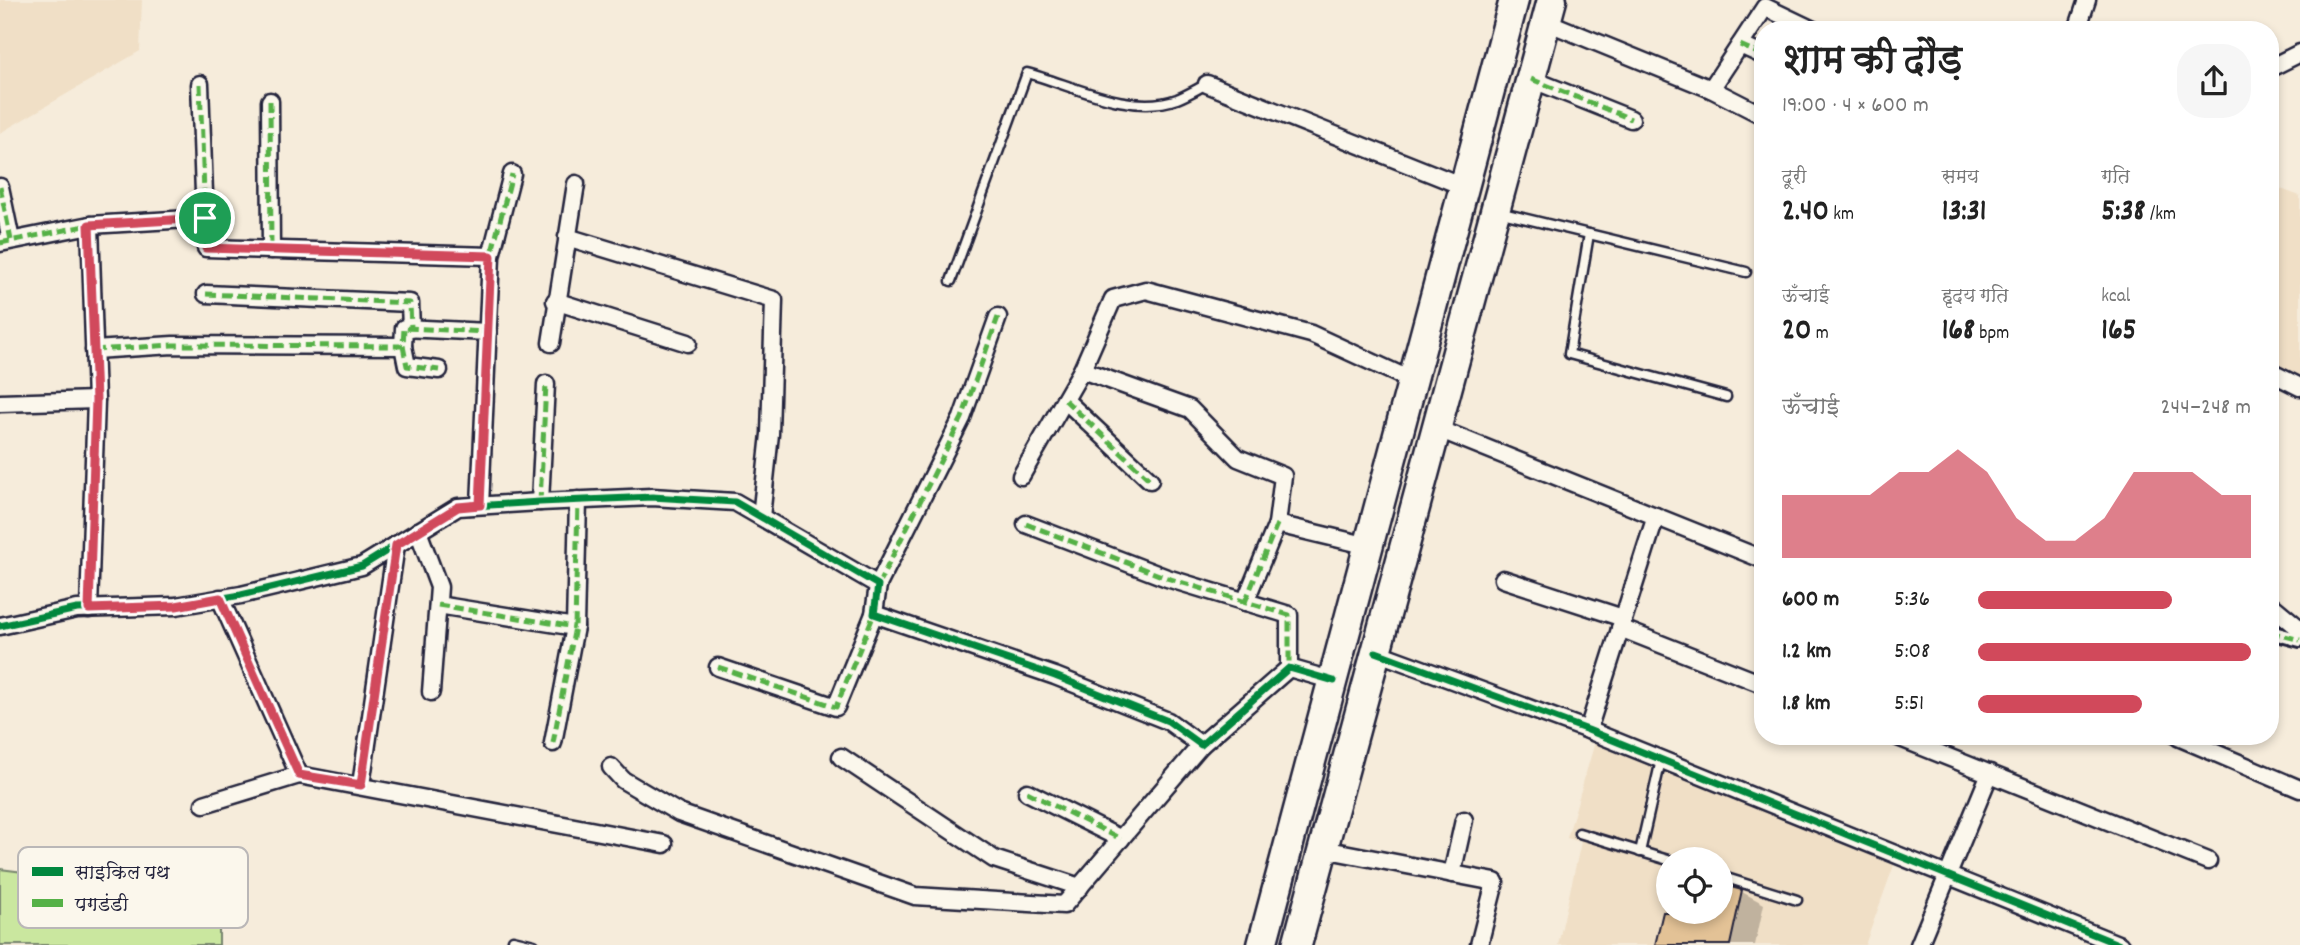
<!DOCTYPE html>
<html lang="hi">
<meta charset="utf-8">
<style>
:root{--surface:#fff;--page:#f6f6f6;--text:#222;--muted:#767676;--accent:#d1495b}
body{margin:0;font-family:Dekko,"Playpen Sans Deva",sans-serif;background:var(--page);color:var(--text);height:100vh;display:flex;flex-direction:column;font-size:26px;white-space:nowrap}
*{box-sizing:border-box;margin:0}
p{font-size:23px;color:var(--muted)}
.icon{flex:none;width:38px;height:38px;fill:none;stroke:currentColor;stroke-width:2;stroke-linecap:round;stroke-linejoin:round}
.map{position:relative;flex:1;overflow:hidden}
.drawer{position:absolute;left:1754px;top:21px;width:525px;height:724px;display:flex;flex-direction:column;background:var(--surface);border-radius:28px;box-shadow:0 4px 10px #0003}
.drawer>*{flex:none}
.controls{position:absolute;left:1656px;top:847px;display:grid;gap:14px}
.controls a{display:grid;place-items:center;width:77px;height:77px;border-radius:50%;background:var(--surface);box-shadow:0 4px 10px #0003;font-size:35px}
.pin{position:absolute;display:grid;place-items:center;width:60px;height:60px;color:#fff;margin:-30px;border:4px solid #fff;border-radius:50%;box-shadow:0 2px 7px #0007}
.round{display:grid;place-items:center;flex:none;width:74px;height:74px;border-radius:28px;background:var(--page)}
.headline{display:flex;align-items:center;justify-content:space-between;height:119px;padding:0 28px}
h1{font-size:38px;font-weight:800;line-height:52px}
.metrics{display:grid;grid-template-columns:repeat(3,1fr);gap:10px;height:119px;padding:7px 28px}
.metrics div{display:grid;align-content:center}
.metrics b{font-size:30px;font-weight:800}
.metrics small{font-size:19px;font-weight:400}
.metrics p{font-size:19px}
.chart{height:196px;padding:14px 28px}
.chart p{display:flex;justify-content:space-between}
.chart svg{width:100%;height:126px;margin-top:7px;fill:var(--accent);opacity:.7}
ul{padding:0 28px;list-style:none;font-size:23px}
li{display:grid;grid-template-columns:112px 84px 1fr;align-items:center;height:52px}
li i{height:18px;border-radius:9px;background:var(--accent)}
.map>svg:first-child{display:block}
</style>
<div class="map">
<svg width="2300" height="945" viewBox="0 0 2300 945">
<rect width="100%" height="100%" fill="#f6ecdb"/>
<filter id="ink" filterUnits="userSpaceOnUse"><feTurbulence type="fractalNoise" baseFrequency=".0143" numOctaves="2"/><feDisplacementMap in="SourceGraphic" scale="14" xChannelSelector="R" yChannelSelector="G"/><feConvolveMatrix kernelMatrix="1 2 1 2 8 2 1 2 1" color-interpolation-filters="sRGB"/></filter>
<g filter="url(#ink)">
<!-- built -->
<g fill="#f0dfc6" fill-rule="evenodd">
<polygon points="0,0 142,0 140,51 0,133"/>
<polygon points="2270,185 2300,196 2300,376 2270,361"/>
<path d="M1595 742 1894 865 1865 945H1558L1581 842 1567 838ZM1668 859H1720V912H1668Z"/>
</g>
<!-- green -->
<polygon fill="#cae79f" stroke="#76846d" stroke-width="2" points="0,869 219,897 219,945 0,945"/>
<!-- shadow -->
<polygon fill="#0003" points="1720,886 1742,892 1764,904 1755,945 1657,945 1668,897 1668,912 1720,912"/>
<!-- building -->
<polygon fill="#e3c296" stroke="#22223b" stroke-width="2" points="1720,884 1742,890 1730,945 1655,945 1663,912 1720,912"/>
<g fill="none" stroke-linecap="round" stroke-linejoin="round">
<!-- service casing -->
<g stroke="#22223b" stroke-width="13">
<g id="service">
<polyline points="1498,212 1746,272"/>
<polyline points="1589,234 1569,354 1726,397"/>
<path d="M951 281 1027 73C1072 85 1130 116 1177 99 1187 95 1197 89 1207 84"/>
<polyline points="1579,833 1668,860"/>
<polyline points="1640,852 1661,760"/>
<polyline points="1720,876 1797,900"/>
<polyline points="513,940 534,945"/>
</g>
</g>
<!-- pedestrian casing -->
<g stroke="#22223b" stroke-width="18">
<polyline id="pedestrian" points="2270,632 2300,640"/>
</g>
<!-- minor casing -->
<g stroke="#22223b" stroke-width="21">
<g id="minor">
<polyline points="1547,22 1711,89 1762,115"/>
<polyline points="2077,30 2087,0"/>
<polyline points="1740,45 1762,55"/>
<polyline points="2270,68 2300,53"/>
<polyline points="1531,79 1631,119"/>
<polyline points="200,84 206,248 491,256"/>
<polyline points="1207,84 1465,187"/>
<polyline points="1711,89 1765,7 1813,30"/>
<polyline points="270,101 271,250"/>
<polyline points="0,187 11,240"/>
<polyline points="567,237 774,300 770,434 761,517"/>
<polyline points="0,243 90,225 205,218"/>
<polyline points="206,294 410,303 411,329"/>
<polyline points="555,301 688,343"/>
<polyline points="551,343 576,184"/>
<polyline points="403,346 407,366 439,370"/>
<polyline points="94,350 173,345 403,346 404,328 488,332"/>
<polyline points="1082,370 1190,409 1238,458 1283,476 1277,524 1369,546"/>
<polyline points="2270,372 2300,387"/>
<polyline points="1065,400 1150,480"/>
<polyline points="0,403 96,400"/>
<polyline points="1436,428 1762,559"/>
<polyline points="1021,476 1082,370 1113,299 1146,290 1311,334 1413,381"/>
<polyline points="540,502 546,384"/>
<polyline points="480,505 491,256 512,174"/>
<polyline points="1026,524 1167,578 1289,615 1289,668"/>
<polyline points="418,531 439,587 431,692"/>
<polyline points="1503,579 1623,618"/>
<polyline points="878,585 962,418 998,317"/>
<polyline points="220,598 299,775 664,844"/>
<polyline points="1245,602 1277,524"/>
<polyline points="2270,604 2300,629"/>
<polyline points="438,605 575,627"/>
<polyline points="89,609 96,400 90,225"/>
<polyline points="0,626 77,609 176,606 241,595 362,566 458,507 540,502 652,497 735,502 878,585 874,614 1055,676 1168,721 1201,745 1289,668 1334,681"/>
<polyline points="1620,628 1762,684"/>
<polyline points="1376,652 1588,730 2120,945"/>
<polyline points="718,667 836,707 874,614"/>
<polyline points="1588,730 1656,516"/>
<polyline points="1898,737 2208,861"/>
<polyline points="2178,737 2300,789"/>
<polyline points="553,743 575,627 578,500"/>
<polyline points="841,757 994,859 1080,887"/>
<polyline points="611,767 623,780 679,813 915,896 1064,905 1201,745"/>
<polyline points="361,785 396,545"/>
<polyline points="1027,792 1121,839"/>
<polyline points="204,804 299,775"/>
<polyline points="1323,849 1495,882 1479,945"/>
<polyline points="1452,874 1464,820"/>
<polyline points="1919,945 1990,773"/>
</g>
</g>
<!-- trunk casing -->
<g stroke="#22223b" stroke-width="33">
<g id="trunk">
<polyline points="1262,945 1514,0"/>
<polyline points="1297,945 1552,0"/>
</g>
</g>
<!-- service -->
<use href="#service" stroke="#fbf7ec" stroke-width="8"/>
<!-- pedestrian -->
<use href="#pedestrian" stroke="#fbf7ec" stroke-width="12"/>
<!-- minor -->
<use href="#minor" stroke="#fbf7ec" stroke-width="16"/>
<!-- trunk -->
<use href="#trunk" stroke="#fbf7ec" stroke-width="28"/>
<!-- quiet -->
<g stroke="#55b146" stroke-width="5" stroke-dasharray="10 5" stroke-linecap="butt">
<polyline points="1740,45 1762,55"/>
<polyline points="1531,79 1631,119"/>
<polyline points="200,84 206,248 491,256"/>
<polyline points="270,101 271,250"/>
<polyline points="0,187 11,240"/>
<polyline points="0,243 90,225 205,218"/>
<polyline points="206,294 410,303 411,329"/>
<polyline points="403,346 407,366 439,370"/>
<polyline points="94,350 173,345 403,346 404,328 488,332"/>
<polyline points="1065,400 1150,480"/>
<polyline points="540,502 546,384"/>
<polyline points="480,505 491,256 512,174"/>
<polyline points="1026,524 1167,578 1289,615 1289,668"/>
<polyline points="878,585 962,418 998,317"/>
<polyline points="1245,602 1277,524"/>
<polyline points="438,605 575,627"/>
<polyline points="2270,632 2300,640"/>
<polyline points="718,667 836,707 874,614"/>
<polyline points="553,743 575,627 578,500"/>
<polyline points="1027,792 1121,839"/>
</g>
<!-- cycleway casing -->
<g stroke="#fbf7ec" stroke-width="11">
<g id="cycleway">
<polyline points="0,626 77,609 176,606 241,595 362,566 458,507 540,502 652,497 735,502 878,585 874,614 1055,676 1168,721 1201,745 1289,668 1334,681"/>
<polyline points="1376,652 1588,730 2120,945"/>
</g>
</g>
<!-- cycleway -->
<use href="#cycleway" stroke="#00873e" stroke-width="7"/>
</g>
</g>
<g fill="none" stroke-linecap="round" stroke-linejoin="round" filter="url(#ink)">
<!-- route casing -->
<g stroke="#fff" stroke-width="14">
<polygon id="route" points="205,218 206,248 491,256 480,505 458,507 396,545 361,785 299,775 220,598 176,606 89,609 96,400 89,225"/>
</g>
<!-- route -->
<use href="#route" stroke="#d1495b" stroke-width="9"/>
</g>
<!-- legend -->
<rect x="18" y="847" width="230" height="81" rx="10" fill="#fbf7ec" stroke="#bab7b7" stroke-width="2"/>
<rect x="32" y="867" width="31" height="9" fill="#00873e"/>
<rect x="32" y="899" width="31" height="8" fill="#55b146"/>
<g font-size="19" fill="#22223b">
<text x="75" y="878">साइकिल पथ</text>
<text x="75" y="910">पगडंडी</text>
</g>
</svg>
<div class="controls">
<a><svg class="icon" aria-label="locate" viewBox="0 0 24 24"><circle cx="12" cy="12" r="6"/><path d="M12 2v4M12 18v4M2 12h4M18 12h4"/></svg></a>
</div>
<div class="pin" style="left:205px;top:218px;background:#1e9e55"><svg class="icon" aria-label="arrive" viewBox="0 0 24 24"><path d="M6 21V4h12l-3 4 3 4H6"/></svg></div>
<section class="drawer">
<div class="headline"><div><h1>शाम की दौड़</h1><p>19:00 · 4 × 600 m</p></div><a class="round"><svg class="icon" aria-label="share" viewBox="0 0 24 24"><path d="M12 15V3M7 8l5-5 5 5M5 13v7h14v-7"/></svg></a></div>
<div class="metrics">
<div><p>दूरी</p><b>2.40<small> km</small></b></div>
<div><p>समय</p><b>13:31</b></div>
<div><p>गति</p><b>5:38<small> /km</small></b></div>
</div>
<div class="metrics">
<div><p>ऊँचाई</p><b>20<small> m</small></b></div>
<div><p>हृदय गति</p><b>168<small> bpm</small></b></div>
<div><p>kcal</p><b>165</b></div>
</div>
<div class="chart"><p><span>ऊँचाई</span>244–248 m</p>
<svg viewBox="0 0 160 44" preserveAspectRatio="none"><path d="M0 44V22L10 22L20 22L30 22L40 14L50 14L60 6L70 14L80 30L90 38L100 38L110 30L120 14L130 14L140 14L150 22L160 22V44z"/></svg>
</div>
<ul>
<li><b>600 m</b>5:36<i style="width:71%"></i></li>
<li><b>1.2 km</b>5:08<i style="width:100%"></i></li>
<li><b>1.8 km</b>5:51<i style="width:60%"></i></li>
</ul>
</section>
</div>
